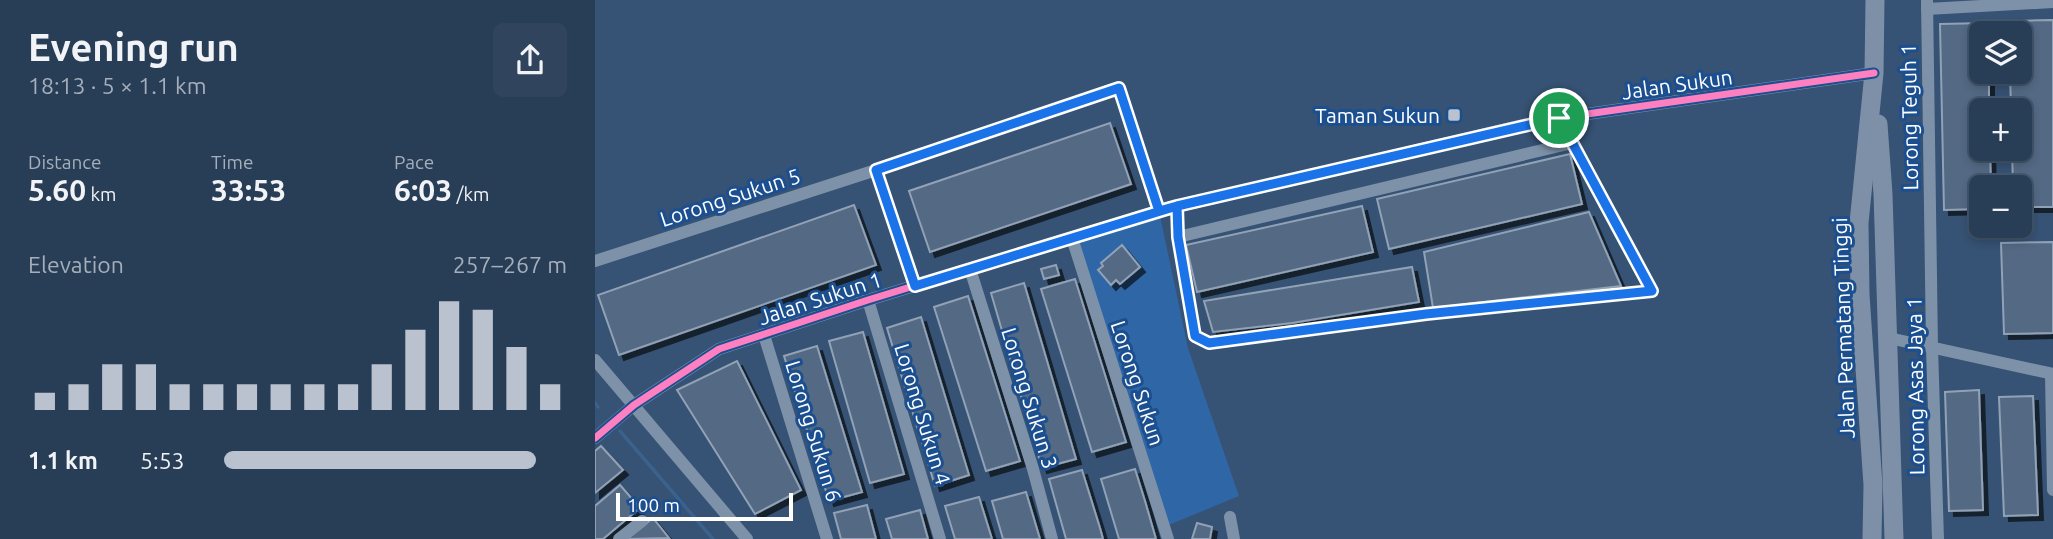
<!DOCTYPE html>
<meta charset="utf-8">
<style>
:root{--surface:#283e57;--page:#30455d;--text:#f1f3f6;--muted:#a5aeba;--line:#44576d;--accent:#b9c2ce}
body{margin:0;font-family:Ubuntu,sans-serif;background:var(--page);color:var(--text);height:100vh;display:flex;flex-direction:column;font-size:26px;white-space:nowrap}
*{box-sizing:border-box;margin:0}
p{font-size:23px;color:var(--muted)}
.icon{flex:none;width:38px;height:38px;fill:none;stroke:currentColor;stroke-width:2;stroke-linecap:round;stroke-linejoin:round}
.map{position:relative;flex:1;overflow:hidden}
.drawer{display:flex;flex-direction:column;background:var(--surface);width:595px}
.drawer>*{flex:none}
.tools{position:absolute;left:1374px;top:21px;display:grid;gap:14px}
.tools a{display:grid;place-items:center;width:63px;height:63px;border-radius:10px;background:var(--surface);box-shadow:0 4px 10px #0003,0 0 0 2px var(--line);font-size:35px}
.scale{position:absolute;left:21px;bottom:18px;width:177px;box-sizing:border-box;padding-left:7px;border:4px solid #fff;border-top:0;font-size:19px;line-height:24px;white-space:nowrap;color:#fff;-webkit-text-stroke:5px #1b4f8f;paint-order:stroke}
.pin{position:absolute;display:grid;place-items:center;width:60px;height:60px;color:#fff;margin:-30px;border:4px solid #fff;border-radius:50%;box-shadow:0 2px 7px #0007}
.round{display:grid;place-items:center;flex:none;width:74px;height:74px;border-radius:10px;background:var(--page)}
.headline{display:flex;align-items:center;justify-content:space-between;height:119px;padding:0 28px}
h1{font-size:38px;font-weight:600;line-height:52px}
.metrics{display:grid;grid-template-columns:repeat(3,1fr);gap:10px;height:119px;padding:7px 28px}
.metrics div{display:grid;align-content:center}
.metrics b{font-size:30px;font-weight:600}
.metrics small{font-size:19px;font-weight:400}
.metrics p{font-size:19px}
.chart{height:196px;padding:14px 28px}
.chart p{display:flex;justify-content:space-between}
.chart svg{width:100%;height:126px;margin-top:7px;stroke:var(--accent);stroke-width:6}
ul{padding:0 28px;list-style:none;font-size:23px}
li{display:grid;grid-template-columns:112px 84px 1fr;align-items:center;height:52px}
li i{height:18px;border-radius:9px;background:var(--accent)}
main{display:flex;flex:1;min-height:0}
.map>svg:first-child{display:block}
</style>
<main>
<section class="drawer">
<div class="headline"><div><h1>Evening run</h1><p>18:13 · 5 × 1.1 km</p></div><a class="round"><svg class="icon" aria-label="share" viewBox="0 0 24 24"><path d="M12 15V3M7 8l5-5 5 5M5 13v7h14v-7"/></svg></a></div>
<div class="metrics">
<div><p>Distance</p><b>5.60<small> km</small></b></div>
<div><p>Time</p><b>33:53</b></div>
<div><p>Pace</p><b>6:03<small> /km</small></b></div>
</div>
<div class="chart"><p><span>Elevation</span>257–267 m</p>
<svg viewBox="0 0 160 44" preserveAspectRatio="none"><path d="M5 44V38M15 44V35M25 44V28M35 44V28M45 44V35M55 44V35M65 44V35M75 44V35M85 44V35M95 44V35M105 44V28M115 44V16M125 44V6M135 44V9M145 44V22M155 44V35"/></svg>
</div>
<ul>
<li><b>1.1 km</b>5:53<i style="width:91%"></i></li>
</ul>
</section>
<div class="map">
<svg width="1458" height="539" viewBox="0 0 1458 539">
<defs>
<filter id="shadow"><feDropShadow dx="5" dy="5" stdDeviation="0" flood-color="#0009"/></filter>
</defs>
<rect width="100%" height="100%" fill="#365274"/>
<!-- green -->
<polygon fill="#2f66a5" points="564,211 593,348 644,496 569,527 477,238"/>
<g fill="none" stroke-linecap="round" stroke-linejoin="round">
<!-- stream -->
<g stroke="#3b618d" stroke-width="3.5">
<polyline points="0,403 3,407"/>
<polyline points="25,431 118,539"/>
</g>
</g>
<!-- building -->
<g fill="#526984" stroke="#92a2b6" stroke-width="2" filter="url(#shadow)">
<polygon points="1458,20 1458,207 1424,207 1424,187 1418,187 1417,149 1424,149 1424,110 1416,110 1415,72 1424,72 1424,33 1414,33 1414,21"/>
<polygon points="1392,23 1393,33 1386,33 1386,72 1394,72 1394,110 1386,110 1386,149 1395,149 1396,187 1386,187 1386,209 1349,210 1345,24"/>
<polygon points="515,123 536,184 335,252 314,191"/>
<polygon points="975,154 987,204 794,249 782,199"/>
<polygon points="259,205 281,265 24,355 3,295"/>
<polygon points="767,206 778,252 602,292 591,245"/>
<polygon points="994,212 1026,286 838,308 829,252"/>
<polygon points="1458,242 1458,333 1409,334 1406,243"/>
<polygon points="527,245 545,267 525,284 521,280 516,285 503,270 508,266 506,263"/>
<polygon points="461,265 464,275 449,279 446,269"/>
<polygon points="817,267 824,302 697,323 618,332 609,301"/>
<polygon points="480,279 531,442 497,452 446,289"/>
<polygon points="429,283 481,459 447,468 396,293"/>
<polygon points="373,296 425,461 391,471 339,307"/>
<polygon points="326,317 374,475 340,486 292,328"/>
<polygon points="268,332 309,474 275,483 234,341"/>
<polygon points="222,346 267,492 234,501 189,356"/>
<polygon points="142,361 206,490 160,514 82,390"/>
<polygon points="1384,390 1388,510 1354,511 1350,392"/>
<polygon points="1438,396 1443,515 1409,516 1404,397"/>
<polygon points="6,446 28,470 0,493 0,451"/>
<polygon points="540,469 550,501 561,539 524,539 506,479"/>
<polygon points="487,470 505,528 508,539 471,539 454,479"/>
<polygon points="25,485 45,508 8,539 0,539 0,506"/>
<polygon points="431,492 445,539 408,539 397,501"/>
<polygon points="384,497 397,539 360,539 350,506"/>
<polygon points="272,505 281,539 246,539 239,513"/>
<polygon points="325,510 333,539 297,539 291,519"/>
<polygon points="58,518 74,538 32,539"/>
<polygon points="602,523 617,527 615,539 597,539"/>
</g>
<g fill="none" stroke-linecap="round" stroke-linejoin="round">
<!-- minor -->
<g stroke="#7d92a8" stroke-width="12">
<polyline points="1332,0 1337,347 1343,539"/>
<polyline points="1332,9 1458,2"/>
<polyline points="281,170 320,286"/>
<polyline points="582,206 583,237 600,336 614,343 831,314 1057,291 964,118"/>
<polyline points="583,237 977,143"/>
<polyline points="477,238 573,539"/>
<polyline points="0,261 281,170 524,88 564,211"/>
<polyline points="375,269 438,469 457,539"/>
<polyline points="273,300 345,539"/>
<polyline points="169,335 232,539"/>
<polyline points="1294,338 1458,374"/>
<polyline points="0,360 152,539"/>
<polyline points="1456,374 1458,490"/>
<polyline points="0,438 39,405 124,349 273,300 564,211 950,120 1279,73"/>
<polyline points="635,517 639,539"/>
<polyline points="24,539 47,521"/>
</g>
<!-- trunk -->
<g stroke="#7e90a7" stroke-width="19">
<polyline points="1283,124 1288,194 1299,539"/>
<polyline points="1277,539 1278,485 1265,295 1264,223 1279,73 1280,0"/>
</g>
<!-- cycleway casing -->
<g stroke="#1b4f8f" stroke-width="11">
<g id="cycleway">
<polyline points="582,206 583,237 600,336 614,343 831,314 1057,291 964,118"/>
<polyline points="0,438 39,405 124,349 273,300 564,211 950,120 1279,73"/>
</g>
</g>
<!-- cycleway -->
<use href="#cycleway" stroke="#ff80c0" stroke-width="7"/>
</g>
<g fill="none" stroke-linecap="round" stroke-linejoin="round">
<!-- route casing -->
<g stroke="#fff" stroke-width="14">
<polyline id="route" points="964,118 582,206 320,286 281,170 524,88 564,211 582,206 583,237 600,336 614,343 831,314 1057,291 964,118"/>
</g>
<!-- route -->
<use href="#route" stroke="#1a73e8" stroke-width="9"/>
</g>
<!-- markers -->
<rect fill="#b9c2ce" stroke="#1b4f8f" stroke-width="2.5" x="852" y="108" width="14" height="14" rx="3.5"/>
<g text-anchor="middle" dominant-baseline="central" stroke-width="6" stroke-linejoin="round" paint-order="stroke">
<!-- street labels -->
<g font-size="21" fill="#fff" stroke="#1b4f8f">
<text transform="translate(1082 84) rotate(-8)">Jalan Sukun</text>
<text transform="translate(1314 117) rotate(-91)">Lorong Teguh 1</text>
<text transform="translate(135 197) rotate(-18)">Lorong Sukun 5</text>
<text transform="translate(225 298) rotate(-18)">Jalan Sukun 1</text>
<text transform="translate(1248 328) rotate(-92)">Jalan Permatang Tinggi</text>
<text transform="translate(543 383) rotate(72)">Lorong Sukun</text>
<text transform="translate(1320 386) rotate(-91)">Lorong Asas Jaya 1</text>
<text transform="translate(435 398) rotate(73)">Lorong Sukun 3</text>
<text transform="translate(328 414) rotate(73)">Lorong Sukun 4</text>
<text transform="translate(219 431) rotate(73)">Lorong Sukun 6</text>
</g>
<!-- poi labels -->
<g font-size="21" fill="#fff" stroke="#1b4f8f" text-anchor="end">
<text x="845" y="115">Taman Sukun</text>
</g>
</g>
</svg>
<div class="tools">
<a><svg class="icon" aria-label="layers" viewBox="0 0 24 24"><path d="M12 4l9 5-9 5-9-5zM3 14l9 5 9-5"/></svg></a>
<a>+</a>
<a>−</a>
</div>
<div class="scale">100 m</div>
<div class="pin" style="left:964px;top:118px;background:#1e9e55"><svg class="icon" aria-label="arrive" viewBox="0 0 24 24"><path d="M6 21V4h12l-3 4 3 4H6"/></svg></div>
</div>
</main>
